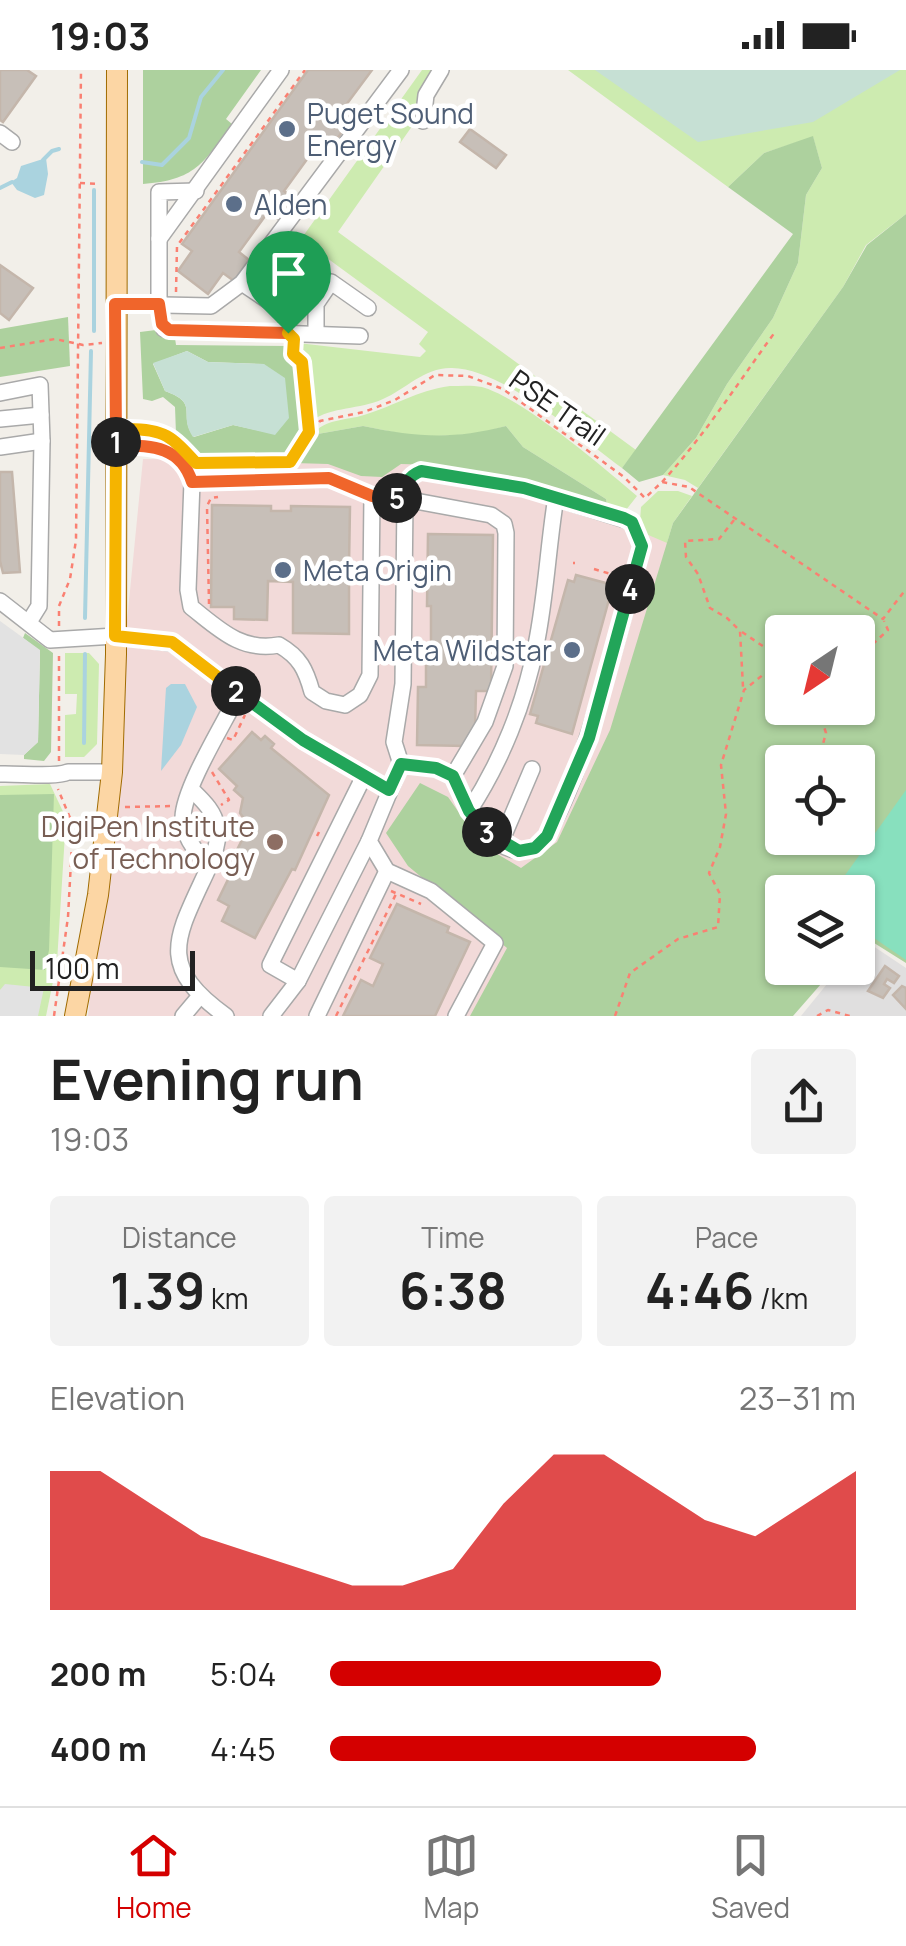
<!DOCTYPE html>
<meta charset="utf-8">
<style>
:root{--surface:#fff;--page:#f2f2f2;--text:#222;--muted:#767676;--line:#e0e0e0;--accent:#d40000}
body{margin:0;font-family:Manrope,sans-serif;background:var(--page);color:var(--text);height:100vh;display:flex;flex-direction:column;font-size:38px;white-space:nowrap}
*{box-sizing:border-box;margin:0}
p{font-size:32px;color:var(--muted)}
.icon{flex:none;width:55px;height:55px;fill:none;stroke:currentColor;stroke-width:2;stroke-linecap:round;stroke-linejoin:round}
.map{position:relative;height:946px;overflow:hidden}
.panel{display:flex;flex-direction:column;background:var(--surface);flex:1}
.panel>*{flex:none}
.needle{width:65px;rotate:215deg}
.tools{position:absolute;left:765px;top:545px;display:grid;gap:20px}
.tools a{display:grid;place-items:center;width:110px;height:110px;border-radius:10px;background:var(--surface);box-shadow:0 2px 8px #0004;font-size:50px}
.scale{position:absolute;left:30px;bottom:25px;width:165px;box-sizing:border-box;padding-left:10px;border:5px solid #222;border-top:0;font-size:28px;line-height:35px;white-space:nowrap;color:#222;-webkit-text-stroke:8px #fff;paint-order:stroke}
.pin{position:absolute;display:grid;place-items:center;width:85px;height:85px;color:#fff;margin:-102px -42px;border-radius:50% 50% 50% 0;rotate:-45deg;box-shadow:0 0 10px #0007}
.pin .icon{rotate:45deg}
.km{position:absolute;width:50px;height:50px;margin:-25px;border-radius:50%;background:#222;color:#fff;font-size:28px;line-height:50px;text-align:center}
.round{display:grid;place-items:center;flex:none;width:105px;height:105px;border-radius:10px;background:var(--page)}
.summary{display:flex;align-items:center;justify-content:space-between;height:170px;padding:0 50px}
h1{font-size:55px;font-weight:700;line-height:75px}
.figures{display:grid;grid-template-columns:repeat(3,1fr);gap:15px;height:170px;padding:10px 50px}
.figures div{display:grid;align-content:center;border-radius:10px;background:var(--page);text-align:center}
.figures b{font-size:50px;font-weight:700}
.figures small{font-size:28px;font-weight:400}
.figures p{font-size:28px}
.chart{height:280px;padding:20px 50px}
.chart p{display:flex;justify-content:space-between}
.chart svg{width:100%;height:180px;margin-top:10px;fill:var(--accent);opacity:.7}
ul{padding:0 50px;list-style:none;font-size:32px}
li{display:grid;grid-template-columns:160px 120px 1fr;align-items:center;height:75px}
li i{height:25px;border-radius:12px;background:var(--accent)}
.status{display:flex;justify-content:space-between;align-items:center;height:70px;padding:0 50px;background:var(--surface);direction:ltr}
.status svg{height:28px;fill:currentColor}
.menu{display:flex;justify-content:space-around;align-items:center;height:140px;border-top:2px solid var(--line);background:var(--surface);font-size:28px;color:var(--muted)}
.menu a{display:grid;justify-items:center;gap:5px}
.menu .active{color:var(--accent)}
.map>svg:first-child{display:block}
</style>
<div class="status"><b>19:03</b><svg viewBox="0 0 49 12"><path d="M0 12V9h3v3zM5 12V6h3v6zM10 12V3h3v9zM15 12V0h3v12zM26 1h20v11H26zM47 4h2v5h-2z"/></svg></div>
<div class="map">
<svg width="906" height="946" viewBox="0 0 906 946">
<rect width="100%" height="100%" fill="#f2efe9"/>
<!-- residential -->
<polygon fill="#e0dfdf" points="864,870 906,898 906,946 801,946 840,898 858,898 858,878"/>
<!-- commercial -->
<polygon fill="#f2dad9" points="143,389 531,393 697,488 486,946 88,946"/>
<!-- grass -->
<g fill="#cdebb0">
<path d="M422 0H434L419 25 415 52 338 162 636 380 622 398C580 367 504 299 452 298 425 297 406 319 383 329 359 340 333 336 311 351L306 291 297 283 298 273 420 287 426 281 419 274 428 262 301 169Z"/>
<polygon points="568,0 906,0 906,144 866,175 843,217 698,418 685,410 663,405 696,368 727,314 773,248 798,193 806,125 822,98 813,67 764,83 728,117"/>
<path d="M450 316C460 316 472 315 482 317 522 328 603 397 637 426L626 440 607 434 606 429 523 377 506 356 477 364 418 367 363 356 312 365C326 348 345 351 364 345 397 335 415 321 450 316Z"/>
<polygon points="658,421 678,421 692,426 673,453 667,473 646,464 640,451 641,437"/>
<polygon points="65,583 89,583 99,594 97,674 84,687 65,687 65,645 76,644 77,624 65,624"/>
<polygon points="50,714 66,748 57,892 46,946 0,946 0,716"/>
</g>
<!-- forest -->
<g fill="#add19e" fill-rule="evenodd">
<path d="M143 0H261L226 49 232 54C203 94 195 110 143 114Z"/>
<polygon points="813,66 822,98 806,125 798,193 773,248 727,314 696,368 663,405 639,412 622,398 793,164 728,117 764,83"/>
<path d="M906 144V893L863 866 858 872V822H782V898H835L793 946H470L507 878 408 796 386 763 420 713 448 727 482 775 521 798 557 772 610 660 673 453 843 217 867 175ZM782 562H858V638H782ZM782 692H858V768H782Z"/>
<polygon points="68,247 70,296 0,307 0,259"/>
<path d="M156 260 175 268 176 275 291 276V287L299 293 305 361 287 391H198L176 364 175 337 163 327 152 331 143 329 140 262ZM187 281 208 292 264 294 275 364 233 355 194 367C177 344 201 334 165 321L153 294Z"/>
<path d="M363 356C416 367 452 370 506 356L523 377 606 429 607 434 549 416 436 395 401 394 382 407 361 406 328 394 294 393 312 365Z"/>
<polygon points="25,563 53,583 51,682 44,691 24,689 24,685 38,672 40,581 23,568"/>
<polygon points="54,724 49,880 45,900 0,897 0,725"/>
</g>
<!-- wetland -->
<g fill="#c6e0d4">
<polygon points="595,0 900,0 813,52 698,72"/>
<path d="M187 281 208 292 264 294 285 308 289 348 275 365 233 355 193 367C177 344 201 334 165 321L153 293Z"/>
</g>
<!-- pitch -->
<polygon fill="#88e0be" points="906,720 906,890 858,857 858,822 833,822"/>
<!-- parking -->
<g fill="#e2e2e2">
<polygon points="0,551 40,580 38,672 24,685 0,684"/>
<polygon points="5,914 44,918 38,946 0,946 0,920"/>
</g>
<!-- water -->
<g fill="#aad3df">
<polygon points="46,88 48,104 44,125 35,128 17,120 11,112 17,108 21,96"/>
<polygon points="171,614 185,614 197,637 181,675 161,701 166,618"/>
</g>
<g fill="none" stroke-linecap="round" stroke-linejoin="round">
<!-- stream -->
<g stroke="#aad3df" stroke-width="4">
<polyline points="43,90 52,81 59,79"/>
<polyline points="142,92 162,95 189,68 201,27 223,0"/>
<polyline points="0,118 12,112"/>
<polyline points="94,261 94,120"/>
<polyline points="85,548 91,281"/>
<polyline points="84,673 85,584"/>
</g>
</g>
<!-- building -->
<g fill="#c7bfb8" stroke="#c4b6ab" stroke-width="2.5">
<polygon points="0,0 27,0 36,6 3,52 0,50"/>
<polygon points="308,0 372,0 343,39 353,47 323,88 313,81 284,121 293,128 278,149 268,142 239,182 249,190 234,211 223,203 208,224 178,201 192,181 182,174"/>
<polygon points="470,59 506,85 496,98 460,72"/>
<polygon points="0,195 33,218 9,250 0,243"/>
<polygon points="0,402 12,402 20,502 3,503 0,491"/>
<polygon points="212,435 271,436 271,441 291,441 291,436 350,437 349,495 354,495 354,505 349,505 349,564 293,563 293,512 268,511 267,550 234,549 234,537 211,537"/>
<polygon points="428,464 493,465 491,621 476,621 475,659 466,676 417,675 418,617 426,617 426,580 431,580 431,536 427,536"/>
<polygon points="576,505 613,515 572,664 536,653 538,646 530,644 568,510 574,512"/>
<polygon points="252,662 261,670 265,666 274,674 271,678 329,725 295,800 292,799 255,868 222,851 229,836 218,830 240,785 236,782 249,756 240,743 243,728 234,720 237,716 219,699"/>
<polygon points="397,834 449,857 447,862 470,872 435,946 343,946 361,910 373,916 383,894 370,888"/>
<polygon points="885,896 899,906 894,913 887,909 884,914 890,918 883,928 868,921"/>
<polygon points="902,916 906,918 906,939 893,925"/>
</g>
<g fill="none" stroke-linecap="round" stroke-linejoin="round">
<!-- minor casing -->
<g stroke="#a9a9a9" stroke-width="18">
<g id="minor">
<polyline points="423,51 426,25 441,0"/>
<polyline points="0,63 12,72"/>
<polyline points="196,121 159,122 159,234 164,259 360,266"/>
<polyline points="159,169 281,0"/>
<polyline points="242,213 285,242 288,263"/>
<polyline points="115,234 211,236 242,213 401,0"/>
<polyline points="316,264 316,234 331,212 368,238"/>
<polyline points="0,323 40,315 42,371 39,536 29,552"/>
<polyline points="0,349 41,345"/>
<path d="M116 375C148 376 181 374 192 412L329 408 372 426 405 429C406 414 406 407 421 401L524 418 632 452 642 475C629 522 570 769 530 779 490 790 467 732 453 706L436 698 401 694"/>
<polyline points="0,377 42,371"/>
<path d="M192 412 188 520 191 537C219 559 241 582 279 575 300 587 306 600 312 622L326 631 345 635 360 625 370 605 372 426"/>
<polyline points="0,531 50,570 115,566 172,573 303,670 389,720"/>
<path d="M0 704C18 703 54 708 68 702H112"/>
<polyline points="453,706 485,652 505,596 506,463 504,454 491,445 405,429 403,614 394,672 401,694 369,771 387,801 431,821 495,873 456,946"/>
<path d="M191 719C202 730 214 740 217 757 220 772 213 787 207 801 176 868 156 896 226 946"/>
<path d="M469 741C501 692 525 633 536 575 546 527 548 476 556 427"/>
<polyline points="501,772 532,699"/>
<path d="M210 795C196 783 183 767 183 747 184 717 225 652 239 623"/>
<polyline points="298,911 270,895 363,708"/>
<polyline points="183,946 199,927"/>
<polyline points="271,946 298,911 369,771"/>
<polyline points="317,946 387,801"/>
</g>
</g>
<!-- major casing -->
<g stroke="#a06b00" stroke-width="22">
<polyline id="major" points="75,946 98,825 112,702 116,584 117,0"/>
</g>
<!-- path -->
<g stroke="#fa8072" stroke-width="2.5" stroke-dasharray="5 5" stroke-linecap="butt">
<polyline points="80,113 100,114"/>
<polyline points="176,222 177,176 305,0"/>
<polyline points="0,278 55,269 83,275 102,273"/>
<polyline points="294,279 293,284 302,291 309,361"/>
<polyline points="132,359 159,360 172,368"/>
<polyline points="199,393 289,392 320,351 364,342 395,330 435,305 468,306 503,319 624,407 645,428 662,412 689,417 883,549 906,519"/>
<path d="M662 412C704 366 738 313 775 262"/>
<polyline points="734,450 719,469 685,471 686,487 698,504 710,538 727,548 740,561 743,617"/>
<polyline points="573,493 575,493"/>
<polyline points="594,499 614,505"/>
<polyline points="209,534 207,436 211,428 218,427"/>
<polyline points="59,556 59,536 70,509 76,470 81,0"/>
<polyline points="742,562 782,589"/>
<polyline points="858,588 888,560 884,551"/>
<polyline points="227,668 233,670 245,645"/>
<polyline points="59,691 59,584"/>
<polyline points="818,692 826,663 818,638"/>
<polyline points="212,702 229,730 221,735"/>
<polyline points="125,737 174,736"/>
<polyline points="317,766 319,762"/>
<polyline points="391,821 421,834"/>
<polyline points="54,946 68,847 73,755 58,719"/>
<polyline points="336,946 396,824"/>
<polyline points="615,946 630,903 678,869 718,857 720,824 709,803 720,777 726,744 721,695 744,620 764,604 782,602"/>
<polyline points="817,946 828,940 850,946"/>
</g>
<!-- minor -->
<use href="#minor" stroke="#fff" stroke-width="15"/>
<!-- major -->
<use href="#major" stroke="#fcd6a4" stroke-width="20"/>
</g>
<g fill="none" stroke-linecap="round" stroke-linejoin="round">
<!-- split-1 casing -->
<g stroke="#fff" stroke-width="20">
<polyline id="split-1" points="116,372 115,234 159,234 162,254 169,260 288,263"/>
</g>
<!-- split-2 casing -->
<g stroke="#fff" stroke-width="20">
<polyline id="split-2" points="116,372 115,566 172,572 236,621"/>
</g>
<!-- split-3 casing -->
<g stroke="#fff" stroke-width="20">
<polyline id="split-3" points="236,621 303,670 389,720 401,694 436,698 453,706 469,741 487,762"/>
</g>
<!-- split-4 casing -->
<g stroke="#fff" stroke-width="20">
<polyline id="split-4" points="487,762 519,781 535,778 547,766 589,668 630,519"/>
</g>
<!-- split-5 casing -->
<g stroke="#fff" stroke-width="20">
<path id="split-5" d="M397 428 405 429C406 414 406 407 421 401L524 418 624 448 632 452 642 476 630 519"/>
</g>
<!-- split-6 casing -->
<g stroke="#fff" stroke-width="20">
<path id="split-6" d="M128 359 116 358V375C148 376 180 374 192 412L329 408 372 426 397 428"/>
</g>
<!-- split-7 casing -->
<g stroke="#fff" stroke-width="20">
<path id="split-7" d="M128 359C165 359 172 367 196 393L290 392 309 362 302 292 293 284 294 269 288 263"/>
</g>
<!-- split-1 -->
<use href="#split-1" stroke="#f0652b" stroke-width="12"/>
<!-- split-2 -->
<use href="#split-2" stroke="#f5b400" stroke-width="12"/>
<!-- split-3 -->
<use href="#split-3" stroke="#22a559" stroke-width="12"/>
<!-- split-4 -->
<use href="#split-4" stroke="#22a559" stroke-width="12"/>
<!-- split-5 -->
<use href="#split-5" stroke="#22a559" stroke-width="12"/>
<!-- split-6 -->
<use href="#split-6" stroke="#f0652b" stroke-width="12"/>
<!-- split-7 -->
<use href="#split-7" stroke="#f5b400" stroke-width="12"/>
</g>
<!-- markers -->
<g fill="#5c6f8a" stroke="#fff" stroke-width="4">
<circle cx="287" cy="59" r="10"/>
<circle cx="234" cy="134" r="10"/>
<circle cx="283" cy="500" r="10"/>
<circle cx="572" cy="580" r="10"/>
</g>
<circle fill="#8d6e63" stroke="#fff" stroke-width="4" cx="275" cy="772" r="10"/>
<g text-anchor="middle" dominant-baseline="central" stroke-width="9" stroke-linejoin="round" paint-order="stroke">
<!-- service labels -->
<g font-size="28" fill="#4e5e75" stroke="#fff" text-anchor="start">
<text x="307" y="43">Puget Sound<tspan x="307" dy="32">Energy</tspan></text>
<text x="254" y="134">Alden</text>
<text x="303" y="500">Meta Origin</text>
<text x="552" y="580" text-anchor="end">Meta Wildstar</text>
</g>
<!-- street labels -->
<g font-size="28" fill="#222" stroke="#fff">
<text transform="translate(558 337) rotate(35)">PSE Trail</text>
</g>
<!-- education labels -->
<g font-size="28" fill="#785e54" stroke="#fff" text-anchor="end">
<text x="255" y="756">DigiPen Institute<tspan x="255" dy="32">of Technology</tspan></text>
</g>
</g>
</svg>
<div class="tools">
<a><svg class="needle" viewBox="-14 -14 28 28"><path d="M0-13l5 13h-10z" fill="#e53935"/><path d="M0 13l5-13h-10z" fill="#767676"/></svg></a>
<a><svg class="icon" aria-label="locate" viewBox="0 0 24 24"><circle cx="12" cy="12" r="6"/><path d="M12 2v4M12 18v4M2 12h4M18 12h4"/></svg></a>
<a><svg class="icon" aria-label="layers" viewBox="0 0 24 24"><path d="M12 4l9 5-9 5-9-5zM3 14l9 5 9-5"/></svg></a>
</div>
<div class="scale">100 m</div>
<div class="pin" style="left:288px;top:263px;background:#1e9e55"><svg class="icon" aria-label="arrive" viewBox="0 0 24 24"><path d="M6 21V4h12l-3 4 3 4H6"/></svg></div>
<b class="km" style="left:116px;top:372px">1</b>
<b class="km" style="left:236px;top:621px">2</b>
<b class="km" style="left:487px;top:762px">3</b>
<b class="km" style="left:630px;top:519px">4</b>
<b class="km" style="left:397px;top:428px">5</b>
</div>
<section class="panel">
<div class="summary"><div><h1>Evening run</h1><p>19:03</p></div><a class="round"><svg class="icon" aria-label="share" viewBox="0 0 24 24"><path d="M12 15V3M7 8l5-5 5 5M5 13v7h14v-7"/></svg></a></div>
<div class="figures">
<div><p>Distance</p><b>1.39<small> km</small></b></div>
<div><p>Time</p><b>6:38</b></div>
<div><p>Pace</p><b>4:46<small> /km</small></b></div>
</div>
<div class="chart"><p><span>Elevation</span>23–31 m</p>
<svg viewBox="0 0 160 44" preserveAspectRatio="none"><path d="M0 44V10L10 10L20 18L30 26L40 30L50 34L60 38L70 38L80 34L90 18L100 6L110 6L120 14L130 22L140 26L150 18L160 10V44z"/></svg>
</div>
<ul>
<li><b>200 m</b>5:04<i style="width:63%"></i></li>
<li><b>400 m</b>4:45<i style="width:81%"></i></li>
</ul>
</section>
<nav class="menu">
<a class="active"><svg class="icon" aria-label="home" viewBox="0 0 24 24"><path d="M3 11l9-7 9 7M6 9v11h12V9"/></svg>Home</a>
<a><svg class="icon" aria-label="map" viewBox="0 0 24 24"><path d="M3 6l6-2 6 2 6-2v14l-6 2-6-2-6 2zM9 4v14M15 6v14"/></svg>Map</a>
<a><svg class="icon" aria-label="saved" viewBox="0 0 24 24"><path d="M7 4h10v16l-5-4-5 4z"/></svg>Saved</a>
</nav>
